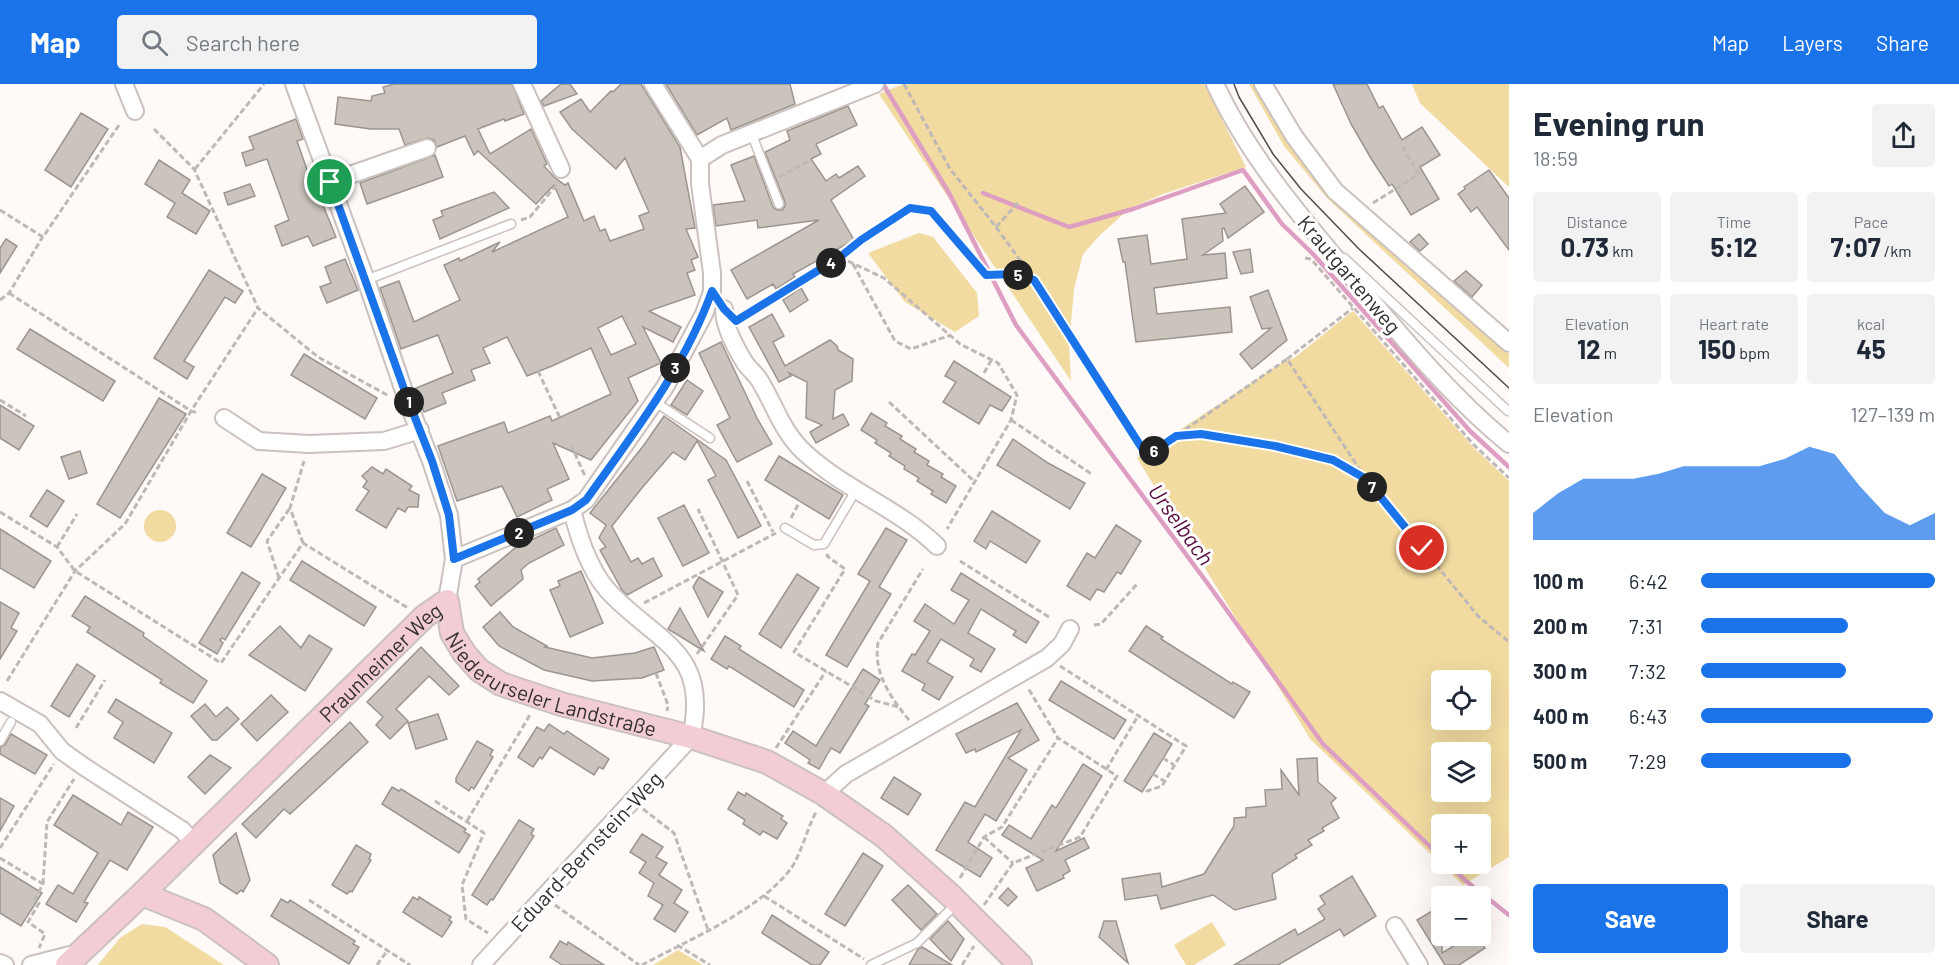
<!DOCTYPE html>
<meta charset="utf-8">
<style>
:root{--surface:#fff;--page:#f2f2f3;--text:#1f2937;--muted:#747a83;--accent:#1a73e8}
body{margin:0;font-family:Barlow,sans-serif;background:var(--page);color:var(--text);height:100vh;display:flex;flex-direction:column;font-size:22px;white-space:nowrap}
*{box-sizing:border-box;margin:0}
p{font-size:20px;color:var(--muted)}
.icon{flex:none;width:33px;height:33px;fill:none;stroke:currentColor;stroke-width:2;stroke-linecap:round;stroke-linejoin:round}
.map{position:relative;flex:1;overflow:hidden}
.panel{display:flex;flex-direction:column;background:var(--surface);width:450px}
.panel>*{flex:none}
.buttons{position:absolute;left:1431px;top:586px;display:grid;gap:12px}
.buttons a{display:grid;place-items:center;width:60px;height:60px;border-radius:6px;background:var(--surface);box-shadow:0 6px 24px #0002;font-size:30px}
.pin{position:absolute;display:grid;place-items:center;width:51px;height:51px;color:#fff;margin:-26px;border:3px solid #fff;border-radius:50%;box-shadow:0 2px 6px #0007}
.km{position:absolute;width:30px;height:30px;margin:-15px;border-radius:50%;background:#222;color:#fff;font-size:16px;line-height:30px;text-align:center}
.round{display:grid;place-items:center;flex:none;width:63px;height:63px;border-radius:6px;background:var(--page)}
.overview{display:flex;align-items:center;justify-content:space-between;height:102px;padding:0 24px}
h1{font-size:33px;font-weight:700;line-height:45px}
.stats{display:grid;grid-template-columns:repeat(3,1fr);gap:9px;height:102px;padding:6px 24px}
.stats div{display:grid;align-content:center;border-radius:6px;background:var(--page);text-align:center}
.stats b{font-size:26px;font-weight:700}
.stats small{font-size:16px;font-weight:400}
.stats p{font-size:16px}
.chart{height:168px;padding:12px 24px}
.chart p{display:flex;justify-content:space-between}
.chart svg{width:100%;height:108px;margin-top:6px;fill:var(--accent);opacity:.7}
.button{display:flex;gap:12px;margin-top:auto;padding:12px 24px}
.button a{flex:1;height:69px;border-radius:6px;background:var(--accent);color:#fff;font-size:24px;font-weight:700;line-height:69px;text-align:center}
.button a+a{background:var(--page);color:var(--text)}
ul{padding:0 24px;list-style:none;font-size:20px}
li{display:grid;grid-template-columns:96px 72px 1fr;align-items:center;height:45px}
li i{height:15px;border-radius:8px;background:var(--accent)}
header{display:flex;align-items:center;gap:36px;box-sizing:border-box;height:84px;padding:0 30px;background:var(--accent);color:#fff}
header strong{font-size:28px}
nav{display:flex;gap:33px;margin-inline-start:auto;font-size:21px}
.search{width:420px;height:54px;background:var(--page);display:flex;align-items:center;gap:15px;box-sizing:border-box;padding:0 21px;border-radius:6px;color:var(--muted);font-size:22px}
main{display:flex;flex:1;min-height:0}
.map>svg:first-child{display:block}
</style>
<header>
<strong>Map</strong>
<div class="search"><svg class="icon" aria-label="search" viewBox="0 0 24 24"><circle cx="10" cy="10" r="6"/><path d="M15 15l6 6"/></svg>Search here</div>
<nav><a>Map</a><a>Layers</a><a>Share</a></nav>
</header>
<main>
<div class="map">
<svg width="1509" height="881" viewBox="0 0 1509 881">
<rect width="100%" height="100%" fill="#fff9f7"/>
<!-- green -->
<g fill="#f1dba0" fill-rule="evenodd">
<polygon points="903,0 1204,0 1246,83 1166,109 1130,124 1100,151 1083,170 1074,205 1069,261 1071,297 879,10"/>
<polygon points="1249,0 1258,0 1331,109 1441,211 1509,270 1509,284 1327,114 1284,62"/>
<polygon points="1412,0 1509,0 1509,103 1420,19"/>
<polygon points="919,149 933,153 977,209 979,232 955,248 905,218 868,169"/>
<path d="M1353 227 1473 363 1509 397V773L1463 801 1311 656 1137 374 1283 278 1294 274ZM1442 597H1480V636H1442ZM1442 669H1480V708H1442ZM1442 741H1480V780H1442Z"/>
<circle cx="160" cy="442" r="16"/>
<polygon points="1212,838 1226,861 1194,881 1186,881 1174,861"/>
<polygon points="142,840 165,843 224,881 98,881 120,854"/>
<polygon points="678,866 703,881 653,881"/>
</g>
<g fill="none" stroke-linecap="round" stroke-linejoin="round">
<!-- stream -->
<g stroke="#de9ec2" stroke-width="4.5">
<polyline points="883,0 949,109 1016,241 1208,500 1323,660 1442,774"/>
<polyline points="983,109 1069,143 1133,125 1243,86 1282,140 1313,170 1470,347 1509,383"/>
<polyline points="1448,780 1466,797 1509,831"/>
</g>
</g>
<!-- building -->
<g fill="#cbc4bd" stroke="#9c958f" stroke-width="1.5" fill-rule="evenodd">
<path d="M394 0H512L524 30 505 37 504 35 478 45 490 70 531 45 547 80 544 82 554 93 565 101 568 99 584 137 594 132 600 147 605 145 610 157 644 145 639 132 649 128 625 74 616 85 572 45 560 28 581 15 590 28 611 7 613 8 621 0H641L680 63 695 144 686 145 698 173 691 176 695 186 687 189 695 211 649 227 681 243 673 258 643 243 661 279 628 294 638 317 591 376 553 359 569 395 547 405 552 416 517 433 502 402 457 417 438 362 504 338 508 349 550 332 552 337 611 310 591 264 552 282 527 292 507 253 483 264 490 279 471 286 475 296 442 309 446 319 424 328 414 305 453 289 438 251 401 265 380 204 399 197 414 238 460 216 444 181 459 174 460 177 500 158 492 168 568 133 554 101 536 120 478 67 474 71 465 52 437 63 434 56 428 54 405 61 399 45H371L335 40 338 13 371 17 372 12 385 9 383 3ZM622 232 636 260 611 271 598 244Z"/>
<polygon points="561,0 570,0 577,10 544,22 541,17"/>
<polygon points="666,0 790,0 795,20 731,46 727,34 697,51"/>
<polygon points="1333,0 1367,0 1379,24 1383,22 1402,56 1422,43 1440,71 1420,83 1439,115 1411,131 1392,100 1389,102 1372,76 1351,40"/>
<polygon points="848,22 857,41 816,60 821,70 811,75 826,97 836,90 839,94 858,82 865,92 831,116 854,156 793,190 795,193 776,205 773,200 747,215 731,186 819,136 758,144 757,136 716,142 713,121 745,117 731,81 754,72 773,123 777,126 782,126 785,122 785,118 765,68 790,56 787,47"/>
<polygon points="81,29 108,45 71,103 45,86"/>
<polygon points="296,35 303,55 297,57 319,120 322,119 336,153 313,162 308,152 282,162 275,142 289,136 267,75 246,82 242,69 254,65 249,53"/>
<polygon points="435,71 443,93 367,120 360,99"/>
<polygon points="159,76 190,96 182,109 210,127 196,150 167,133 175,119 145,100"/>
<polygon points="1489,86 1509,114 1509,166 1477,123 1471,128 1458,110 1465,105 1464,103"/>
<polygon points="250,100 255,112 228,121 224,109"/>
<polygon points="1245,102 1264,128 1228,154 1224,144 1222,145 1223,157 1203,171 1225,169 1227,194 1154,204 1157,230 1230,223 1232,248 1136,258 1125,178 1123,178 1118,155 1147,151 1151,180 1187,175 1182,135 1226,129 1220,120"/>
<polygon points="494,108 509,124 440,155 433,136 443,132 441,127"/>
<polygon points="1419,150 1428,160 1420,167 1410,158"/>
<polygon points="6,155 17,162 0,189 0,164"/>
<polygon points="1250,165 1253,188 1241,190 1233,168"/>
<polygon points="345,175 358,206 327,219 320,203 331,199 325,183"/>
<polygon points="209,186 243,207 235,219 225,213 184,277 194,283 187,295 154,274"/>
<polygon points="1466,187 1482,201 1472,213 1454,197"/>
<polygon points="801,204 808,216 790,228 783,216"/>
<polygon points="1268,206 1287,256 1252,285 1240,270 1271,244 1262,245 1250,213"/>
<polygon points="772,230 784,252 773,258 785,282 830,256 837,262 838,266 853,275 852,297 835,306 833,335 843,330 849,341 816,359 810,348 822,341 806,334 807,298 789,289 791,292 779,298 749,243"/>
<polygon points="30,245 115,297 103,317 17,265"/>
<polygon points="721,258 757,334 772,360 737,378 717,341 730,334 699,269"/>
<polygon points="304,270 377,314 365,335 291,291"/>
<polygon points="954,277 1011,313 1002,327 990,321 979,340 943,318 956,298 945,292"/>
<polygon points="687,296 703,307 687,331 671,321"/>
<polygon points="159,314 186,330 120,434 97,420"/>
<polygon points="0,321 34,342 19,366 0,354"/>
<polygon points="871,329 887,339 885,342 902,352 900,355 916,365 914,368 929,377 927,381 943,390 941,393 956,402 946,419 931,410 933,407 917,397 919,394 904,385 905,382 889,372 891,369 875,359 877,356 861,346"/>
<polygon points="664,332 726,376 761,442 738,454 708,396 716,392 697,357 685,376 673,368 641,405 612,442 631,478 638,474 642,480 653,474 662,492 627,511 622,506 600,466 606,463 599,454 606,441 590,429 644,361"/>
<polygon points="1013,355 1048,379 1085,399 1070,425 997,381"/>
<polygon points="80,367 87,389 69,395 61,373"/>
<polygon points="779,372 843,411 829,435 765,396"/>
<polygon points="372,383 383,390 386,385 412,402 409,406 419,411 418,423 408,423 405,428 398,424 386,444 356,426 369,407 363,403 367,397 362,392"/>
<polygon points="262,390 286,404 251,463 227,449"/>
<polygon points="47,406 64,417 47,443 30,432"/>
<polygon points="684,421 709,469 683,482 658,434"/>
<polygon points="992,427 1040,457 1026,479 990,457 986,465 974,457"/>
<polygon points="1116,441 1141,457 1121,490 1117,488 1104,508 1097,505 1090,516 1067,502 1087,469 1095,474"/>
<polygon points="556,444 564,461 529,479 521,486 523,495 491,522 475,502 480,498 478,495 515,464"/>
<polygon points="886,444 907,456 879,503 891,510 847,583 826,571 870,497 858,490"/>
<polygon points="0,445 51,477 34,504 0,484"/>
<polygon points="302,477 376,523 364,542 290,496"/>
<polygon points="581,487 603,539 570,553 550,506 560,502 558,497"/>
<polygon points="242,488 260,499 225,556 222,554 220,556 223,559 217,570 199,559"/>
<polygon points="961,489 1039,538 1026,559 1013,551 1016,547 981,525 968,549 995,565 981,588 970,582 974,575 941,555 927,578 953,593 939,616 922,606 925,600 902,587 912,570 915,571 930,547 914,537 925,520 954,540 969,516 951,506"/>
<polygon points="797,490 819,504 781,564 759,550"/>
<polygon points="699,493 723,508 708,533 693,503"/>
<polygon points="85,512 144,549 143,552 207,597 193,619 160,599 162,596 87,548 90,543 72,532"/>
<polygon points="0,518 19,529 11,544 17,547 0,575"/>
<polygon points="680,524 704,567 668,545"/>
<polygon points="500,528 513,543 547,562 545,563 592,574 635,569 654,563 664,586 642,594 592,597 544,586 499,562 483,543"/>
<polygon points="280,542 301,564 309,551 332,565 305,607 249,571"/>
<polygon points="1146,542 1163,553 1161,555 1232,600 1233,598 1250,608 1234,634 1129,567"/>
<polygon points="725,552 741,562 739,565 804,606 794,623 729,582 727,585 711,575"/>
<polygon points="421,563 459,602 449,611 429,592 396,625 408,637 390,655 376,641 383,633 367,618"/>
<polygon points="77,580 95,592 69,633 51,622"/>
<polygon points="863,585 880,596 865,620 869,622 840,669 831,664 819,685 808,679 810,676 785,659 793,647 816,662"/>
<polygon points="1061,597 1126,636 1114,655 1049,616"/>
<polygon points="271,611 288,628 257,657 241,640"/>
<polygon points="116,615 172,649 154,679 114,654 123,638 108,628"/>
<polygon points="1017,619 1039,656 1008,674 1027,686 996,737 985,730 968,758 992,774 980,793 936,766 965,718 975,723 1021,646 976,668 975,665 966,669 956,650"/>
<polygon points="205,620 216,633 227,623 239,635 217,656 212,656 191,632"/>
<polygon points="438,630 447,655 416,665 408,639"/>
<polygon points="350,638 368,658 290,730 284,725 256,754 242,740"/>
<polygon points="549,640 564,650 567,647 609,675 603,685 599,683 594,691 550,663 542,675 540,673 533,683 518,673 537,643 544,647"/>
<polygon points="1154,649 1172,660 1142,708 1124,697"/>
<polygon points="11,650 47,671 35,690 0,670 0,663 5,661"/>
<polygon points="477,657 493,666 490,671 493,673 474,705 471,703 469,707 456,698 456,694"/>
<polygon points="210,671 231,684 205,710 188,693"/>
<polygon points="1317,674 1318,698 1336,714 1331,719 1339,734 1322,744 1324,747 1308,756 1312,761 1295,771 1297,774 1272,790 1276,815 1235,826 1213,811 1161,825 1157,811 1125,816 1122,795 1160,789 1162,803 1204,790 1234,742 1234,734 1246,733 1246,724 1266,722 1265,706 1282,705 1281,686 1299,711 1297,675"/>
<polygon points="1083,680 1102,692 1056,767 1084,754 1089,764 1065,776 1070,787 1063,791 1064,794 1037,807 1026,784 1043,776 1002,751 1009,741 1031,755 1052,721 1056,724"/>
<polygon points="894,693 921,710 908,731 881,714"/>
<polygon points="392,703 399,707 401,705 466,745 464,748 470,751 459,769 382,720"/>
<polygon points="738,708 745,712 746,709 783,732 781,735 787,739 777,755 763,747 760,751 743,740 745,736 728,725"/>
<polygon points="73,711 121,741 128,728 153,743 127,786 110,776 84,818 88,819 76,838 46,820 58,801 73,810 98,769 54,741"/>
<polygon points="0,714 14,722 0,747"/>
<polygon points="519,736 534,745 531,750 534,752 493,816 491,815 487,821 472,811"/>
<polygon points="236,749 250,796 243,808 241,806 237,810 220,799 213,771"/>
<polygon points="642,750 663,763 656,773 667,779 659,791 682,806 674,819 688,828 675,848 654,835 663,821 648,812 654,799 639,789 646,778 630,768"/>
<polygon points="356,761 371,770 369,775 371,776 352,808 350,807 347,810 332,801"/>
<polygon points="863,769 883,782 845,842 825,830"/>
<polygon points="0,783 42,809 21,842 0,829"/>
<polygon points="1352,792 1376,832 1344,852 1340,845 1278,881 1234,881 1295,845 1298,851 1325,835 1318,825 1325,820 1320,812"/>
<polygon points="908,801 937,830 921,846 892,816"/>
<polygon points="1008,804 1017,813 1008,822 999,814"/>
<polygon points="413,813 418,816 419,813 451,833 449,836 452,838 442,853 403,828"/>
<polygon points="281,815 288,819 290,816 355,857 353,860 359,863 349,880 271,832"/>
<polygon points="1442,821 1442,869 1471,852 1477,852 1485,864 1459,881 1445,881 1417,836"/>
<polygon points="772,831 829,868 820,881 812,881 762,849"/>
<polygon points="948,837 964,855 951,877 930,855"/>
<polygon points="1104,837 1116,837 1128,879 1099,853"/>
<polygon points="560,857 567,861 568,858 604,881 562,881 550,873"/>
<polygon points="922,863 952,881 909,881 918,865"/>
</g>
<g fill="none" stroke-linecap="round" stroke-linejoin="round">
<!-- lane casing -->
<g stroke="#cbc1be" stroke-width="11">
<g id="lane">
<polyline points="752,51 779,120"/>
<polyline points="1344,174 1508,327"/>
<polyline points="366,196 511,140"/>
<polyline points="736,237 840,173"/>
<polyline points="655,318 710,354"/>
<polyline points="785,444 814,461 824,460 856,406"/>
<polyline points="0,657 11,638"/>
<polyline points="871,881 917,859 957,819"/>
</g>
</g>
<!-- street casing -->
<g stroke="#cbc1be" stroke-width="20">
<g id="street">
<polyline points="124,0 135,27"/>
<polyline points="294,0 366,196 407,316 431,377 449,431 454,475 447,517"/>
<polyline points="522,0 561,85"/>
<path d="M1215 0C1251 77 1307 140 1361 204 1407 259 1454 315 1509 360"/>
<polyline points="1263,0 1294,52 1335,107 1509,259"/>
<polyline points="700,75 722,61 875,0"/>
<polyline points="330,98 427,64"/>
<path d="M724 225C724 243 735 263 745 279 749 285 756 290 760 297 774 320 782 347 803 367 843 405 898 424 937 462"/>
<polyline points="224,334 259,357 309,360 384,357 420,346"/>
<polyline points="454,475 572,426 586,416 665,303 704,230 712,208 712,189 700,100 700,75 653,0"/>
<polyline points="0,617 40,640 62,667 83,682 182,746 193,758"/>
<polyline points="824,710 846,690 1047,574 1062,560 1070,545"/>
<polyline points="1395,842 1419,881"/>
<polyline points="0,879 5,881"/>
<polyline points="31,881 78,869"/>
<path d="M481 881 691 653C710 570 661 560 613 512 591 491 579 455 572 426"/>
</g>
</g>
<!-- secondary casing -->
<g stroke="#cbc1be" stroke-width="26">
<g id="secondary">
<polyline points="142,810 204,835 267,881"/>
<path id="s1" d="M67 881 142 810 425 532 447 517 452 549 464 569 479 586 501 600 561 620 691 653 767 678 824 710 884 752 950 811 1020 881"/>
</g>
</g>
<!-- path -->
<g stroke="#beb9b7" stroke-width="3" stroke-dasharray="6 3" stroke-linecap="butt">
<polyline points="904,0 950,85 996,143 1033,194"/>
<polyline points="154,45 194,85 258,224 318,273 389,312"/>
<polyline points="195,85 264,0"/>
<polyline points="779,93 811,76"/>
<polyline points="1373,119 1419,90 1402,62"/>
<polyline points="0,126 43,153 119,41"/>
<polyline points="521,136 530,133 558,99"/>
<polyline points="996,143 1018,119"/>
<polyline points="848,167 910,124 931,127 986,191 1016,190 1034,196 1147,372 1287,275 1366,395 1478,532 1509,558"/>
<polyline points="1305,174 1311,175 1474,361 1509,394"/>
<polyline points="848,177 884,194 960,260 998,279 1017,311 1011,336 947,445"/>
<polyline points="853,180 895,257 911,265 951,251"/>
<polyline points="9,209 191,327 198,329"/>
<polyline points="0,216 9,209 42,154"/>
<polyline points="1287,275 1353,224"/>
<polyline points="538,287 560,334"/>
<polyline points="984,289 992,275"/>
<polyline points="0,316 26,332"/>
<polyline points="889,318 975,398"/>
<polyline points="1011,336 1093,391"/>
<polyline points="1177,352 1201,350 1275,362 1333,376 1364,394"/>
<polyline points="571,361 585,392"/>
<polyline points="747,397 773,448"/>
<polyline points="0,428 57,463 75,487 221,579 303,459 408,524"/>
<polyline points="791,434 800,417"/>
<polyline points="303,459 290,424 304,377"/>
<polyline points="57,463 77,430"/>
<polyline points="828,470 827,472 845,485 794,568 876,617 899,623"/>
<polyline points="960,477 1049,533"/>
<polyline points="279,494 267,457 290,424"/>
<polyline points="644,519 776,449"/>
<polyline points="1094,541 1101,540 1138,499"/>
<polyline points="697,570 738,511 698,425"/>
<polyline points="1060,582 1186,662 1162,702 1147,707 1144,705"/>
<polyline points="656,589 668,621 667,627"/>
<polyline points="7,597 75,487 125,440 191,327 258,224"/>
<path d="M909 636C891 614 873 589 878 559L923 485"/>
<polyline points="76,644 105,596"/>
<polyline points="776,664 826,587"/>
<polyline points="1163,674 1174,681"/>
<polyline points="1106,686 1138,632"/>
<polyline points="1153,690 1164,697"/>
<polyline points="435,717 484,749 462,801 466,835 488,849"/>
<polyline points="643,725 674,749 708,846"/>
<polyline points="467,737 531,629"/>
<polyline points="984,753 1013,779"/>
<polyline points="0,764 54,680"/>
<polyline points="0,774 43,800 35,815 39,819 28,838 45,850 39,864"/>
<polyline points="960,794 984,753 1002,743 1058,654"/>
<polyline points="43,800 47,738 74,695"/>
<polyline points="764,812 864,875"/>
<polyline points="309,816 410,881"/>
<polyline points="555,821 639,881"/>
<polyline points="984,821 1013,779 1080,753 1117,692 1058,654 1028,604"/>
<polyline points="677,861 710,881"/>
<polyline points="377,881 387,867"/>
<path d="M642 881C688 856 761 826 792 783 801 769 808 743 816 728"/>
<polyline points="962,881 974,862"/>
</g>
<!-- lane -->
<use href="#lane" stroke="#fff" stroke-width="8"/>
<!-- street -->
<use href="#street" stroke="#fff" stroke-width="16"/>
<!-- secondary -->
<use href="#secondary" stroke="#f2cdd4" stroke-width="22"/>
<!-- tram -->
<polyline stroke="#4f4b49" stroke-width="1.5" points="1234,0 1239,13 1273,70 1301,105 1359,165 1509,304"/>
</g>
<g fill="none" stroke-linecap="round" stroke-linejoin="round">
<!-- route casing -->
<g stroke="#fff" stroke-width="12">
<path id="route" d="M330 98 408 316 432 377 449 431 454 475 572 426 586 416C633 350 684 285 712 207L724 225 736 237 840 173 861 156 910 124 931 127 986 191 1016 190 1034 196 1147 372 1176 352 1201 350 1275 362 1333 376 1366 395 1422 464"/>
</g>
<!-- route -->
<use href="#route" stroke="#1a73e8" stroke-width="8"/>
</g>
<g text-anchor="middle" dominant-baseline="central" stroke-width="6" stroke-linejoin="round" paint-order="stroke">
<!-- street labels -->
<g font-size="21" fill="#34302e" stroke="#fff">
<text transform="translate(1350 190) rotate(50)">Krautgartenweg</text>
<text stroke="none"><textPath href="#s1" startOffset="436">Praunheimer Weg</textPath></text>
<text stroke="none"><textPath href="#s1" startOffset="676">Niederurseler Landstraße</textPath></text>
<text transform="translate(586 767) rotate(-47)">Eduard-Bernstein-Weg</text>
</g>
<!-- water labels -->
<g font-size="22" font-style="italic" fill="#570c3f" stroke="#fff">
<text transform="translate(1182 440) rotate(54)">Urselbach</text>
</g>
</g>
</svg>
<div class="buttons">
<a><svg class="icon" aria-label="locate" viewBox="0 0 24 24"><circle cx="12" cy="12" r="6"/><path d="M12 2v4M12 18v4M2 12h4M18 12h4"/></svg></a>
<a><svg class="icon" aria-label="layers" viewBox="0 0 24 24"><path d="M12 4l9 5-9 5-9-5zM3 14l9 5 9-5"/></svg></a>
<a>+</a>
<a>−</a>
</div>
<div class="pin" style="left:330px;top:98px;background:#1e9e55"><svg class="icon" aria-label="arrive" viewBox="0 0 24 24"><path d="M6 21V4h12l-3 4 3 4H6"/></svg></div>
<div class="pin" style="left:1422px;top:464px;background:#d93025"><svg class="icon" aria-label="check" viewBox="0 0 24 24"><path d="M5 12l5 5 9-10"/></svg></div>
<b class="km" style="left:409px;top:318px">1</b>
<b class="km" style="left:519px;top:449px">2</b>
<b class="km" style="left:675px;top:284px">3</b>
<b class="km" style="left:831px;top:179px">4</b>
<b class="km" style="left:1018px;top:191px">5</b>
<b class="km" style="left:1154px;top:367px">6</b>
<b class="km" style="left:1372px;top:403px">7</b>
</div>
<section class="panel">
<div class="overview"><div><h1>Evening run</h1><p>18:59</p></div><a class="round"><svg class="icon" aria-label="share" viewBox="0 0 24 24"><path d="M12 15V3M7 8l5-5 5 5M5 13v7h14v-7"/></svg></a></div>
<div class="stats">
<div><p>Distance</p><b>0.73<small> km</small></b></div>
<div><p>Time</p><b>5:12</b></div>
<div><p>Pace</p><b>7:07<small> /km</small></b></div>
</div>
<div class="stats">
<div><p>Elevation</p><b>12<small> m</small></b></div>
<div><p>Heart rate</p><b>150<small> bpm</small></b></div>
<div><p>kcal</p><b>45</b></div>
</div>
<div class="chart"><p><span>Elevation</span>127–139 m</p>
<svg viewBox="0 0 160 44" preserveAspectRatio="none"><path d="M0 44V33L10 25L20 19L30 19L40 19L50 17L60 14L70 14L80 14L90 14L100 11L110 6L120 9L130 22L140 33L150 38L160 33V44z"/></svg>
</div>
<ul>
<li><b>100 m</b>6:42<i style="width:100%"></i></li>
<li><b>200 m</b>7:31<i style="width:63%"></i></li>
<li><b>300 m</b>7:32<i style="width:62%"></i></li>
<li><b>400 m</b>6:43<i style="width:99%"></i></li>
<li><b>500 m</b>7:29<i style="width:64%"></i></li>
</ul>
<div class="button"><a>Save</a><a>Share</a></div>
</section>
</main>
